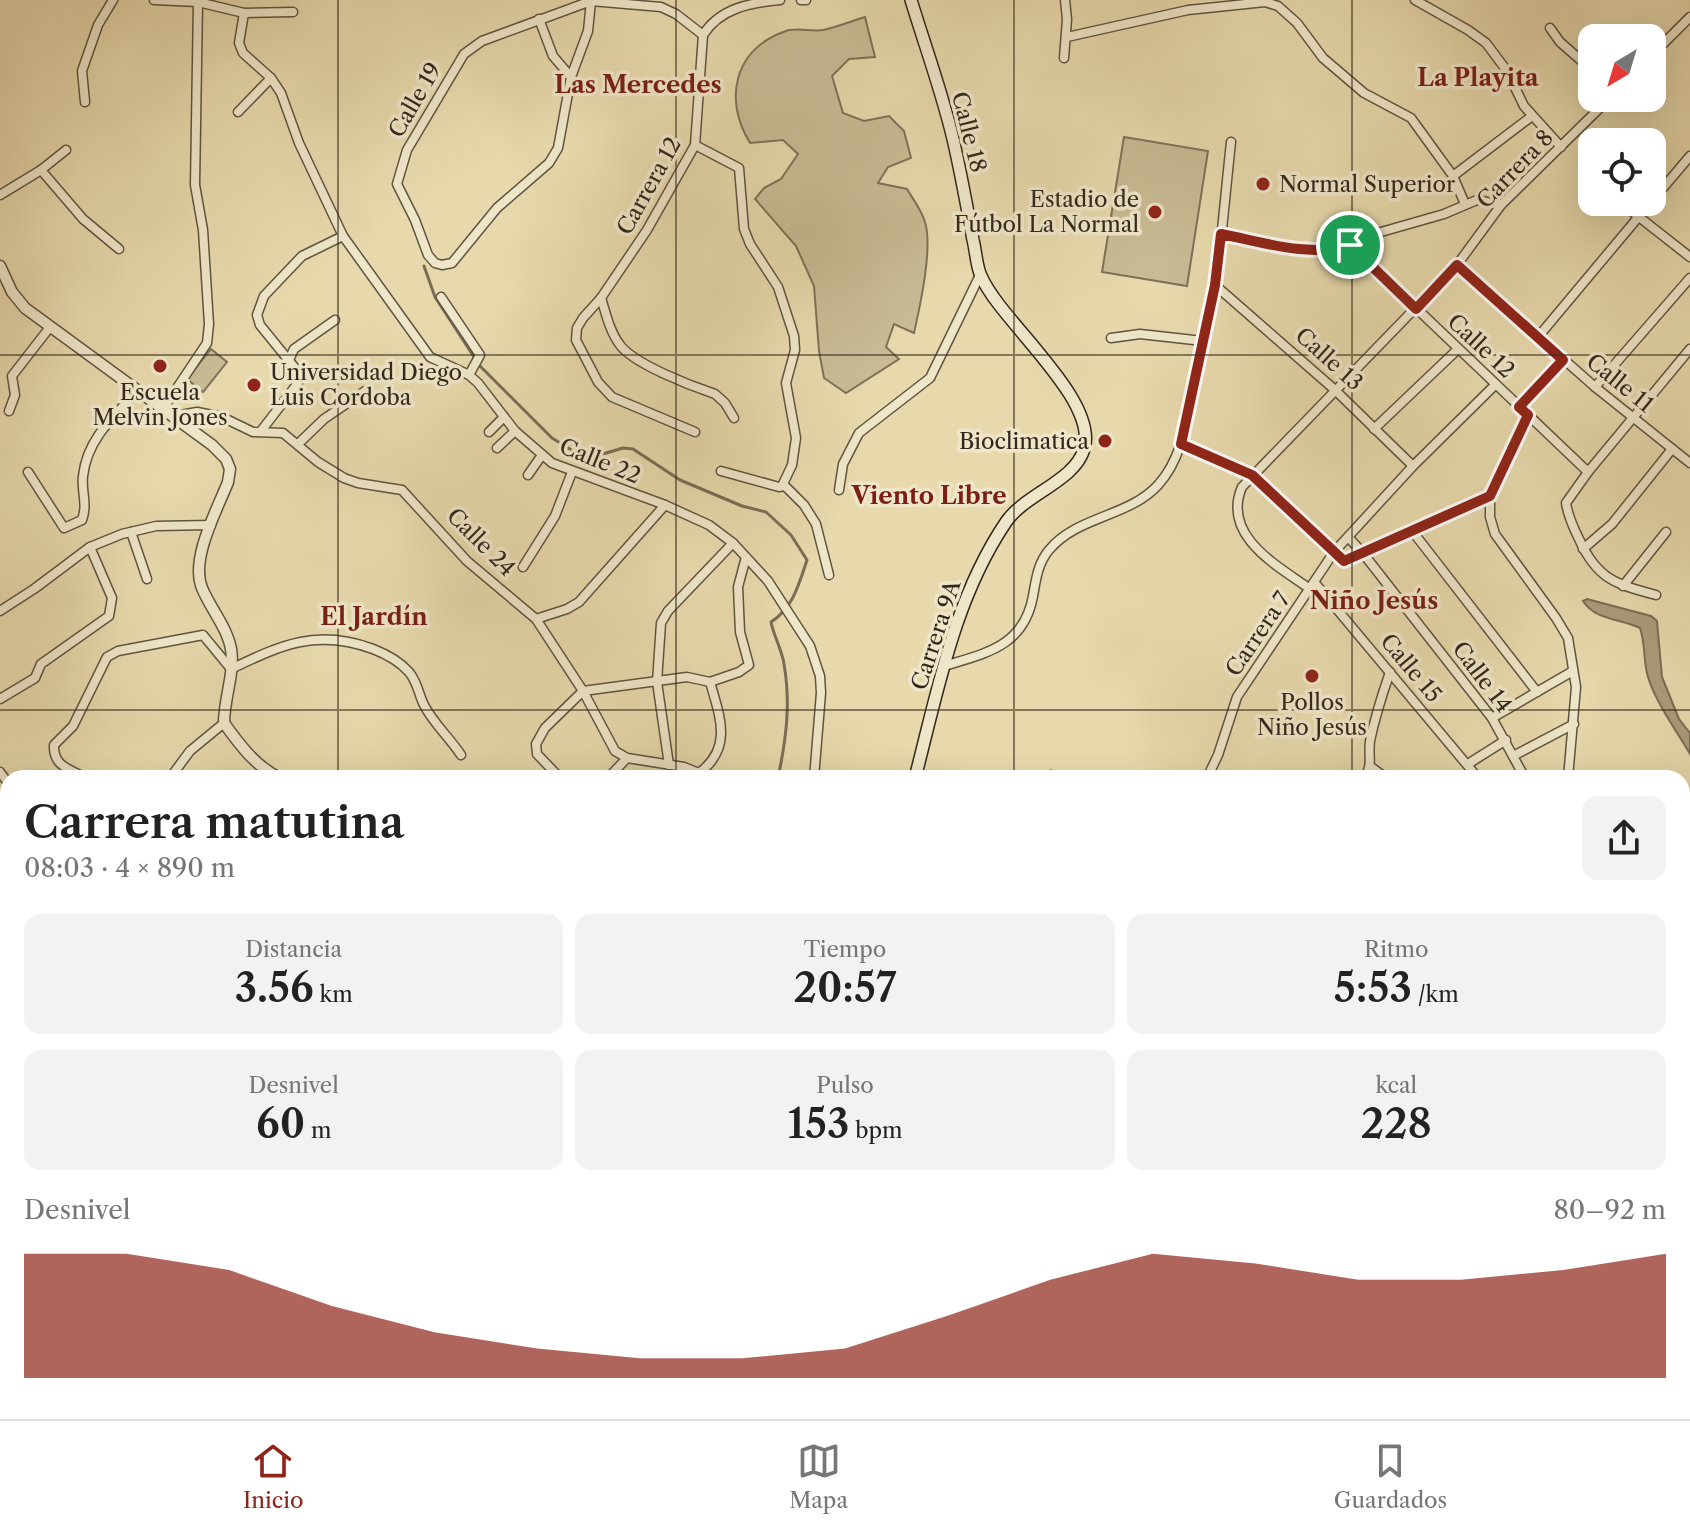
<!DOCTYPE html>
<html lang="es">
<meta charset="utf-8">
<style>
:root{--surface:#fff;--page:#f2f2f2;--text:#222;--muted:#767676;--line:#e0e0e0;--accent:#8f2418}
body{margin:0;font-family:"Libre Caslon Text",serif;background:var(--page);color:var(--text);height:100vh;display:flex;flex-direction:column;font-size:30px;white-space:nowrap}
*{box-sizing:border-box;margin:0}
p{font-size:26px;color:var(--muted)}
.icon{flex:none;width:44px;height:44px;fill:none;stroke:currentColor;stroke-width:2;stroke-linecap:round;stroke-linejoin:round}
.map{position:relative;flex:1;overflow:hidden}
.drawer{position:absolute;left:0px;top:770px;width:1690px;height:650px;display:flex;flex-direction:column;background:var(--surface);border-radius:24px 24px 0 0;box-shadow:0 8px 32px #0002}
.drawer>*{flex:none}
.needle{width:52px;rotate:218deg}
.tools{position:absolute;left:1578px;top:24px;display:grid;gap:16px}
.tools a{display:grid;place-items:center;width:88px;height:88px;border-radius:16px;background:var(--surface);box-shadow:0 8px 32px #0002;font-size:40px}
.pin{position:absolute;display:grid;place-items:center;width:68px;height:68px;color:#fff;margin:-34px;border:4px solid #fff;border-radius:50%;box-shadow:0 2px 8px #0007}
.round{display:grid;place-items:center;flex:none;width:84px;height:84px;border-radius:16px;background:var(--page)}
.overview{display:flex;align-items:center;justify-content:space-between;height:136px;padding:0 24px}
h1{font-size:44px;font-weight:600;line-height:60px}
.metrics{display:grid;grid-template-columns:repeat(3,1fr);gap:12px;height:136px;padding:8px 24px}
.metrics div{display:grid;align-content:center;border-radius:16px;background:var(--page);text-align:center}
.metrics b{font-size:40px;font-weight:600}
.metrics small{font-size:22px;font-weight:400}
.metrics p{font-size:22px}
.chart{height:224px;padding:16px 24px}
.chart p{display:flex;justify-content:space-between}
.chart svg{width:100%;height:144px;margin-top:8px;fill:var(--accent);opacity:.7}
.menu{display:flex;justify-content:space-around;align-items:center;height:112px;border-top:2px solid var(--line);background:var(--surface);font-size:22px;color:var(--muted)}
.menu a{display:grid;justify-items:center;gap:4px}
.menu .active{color:var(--accent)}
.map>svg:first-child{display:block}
</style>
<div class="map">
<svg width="1690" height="1419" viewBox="0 0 1690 1419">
<rect width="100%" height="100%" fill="#e7d9ac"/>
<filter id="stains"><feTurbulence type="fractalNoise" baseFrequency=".0025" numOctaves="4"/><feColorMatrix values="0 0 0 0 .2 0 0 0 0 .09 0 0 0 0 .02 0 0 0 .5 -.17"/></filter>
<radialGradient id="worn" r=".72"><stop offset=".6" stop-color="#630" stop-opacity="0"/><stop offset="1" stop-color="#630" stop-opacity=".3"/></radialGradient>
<!-- green -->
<g fill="#c8bb94" stroke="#7e7158" stroke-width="2">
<path d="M865 17 875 57 849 59 832 76 843 113 864 121 889 116 904 131 911 158 888 167 878 183 907 189C913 199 922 211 925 222 933 248 920 306 914 333L894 324 886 347 899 359 846 393 824 378 819 351 814 286 796 246 755 199 764 188 781 179 798 154 783 140 750 143C723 99 734 49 786 31 797 27 811 32 823 30 837 27 852 21 865 17Z"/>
<polygon points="1124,137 1208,151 1187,286 1102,272"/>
<polygon points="211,349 227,362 203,392 187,379"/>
<polygon points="0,1024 8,1054 8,1155 0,1170"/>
</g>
<!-- water -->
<g fill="#aa9c7b" stroke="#7a6d55" stroke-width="2">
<path d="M1587 599 1651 616 1657 621 1662 677 1679 719 1690 733V754C1676 730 1656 703 1648 677 1643 661 1646 646 1640 628 1620 618 1596 621 1583 601Z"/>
<polygon points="1690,1123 1690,1419 1487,1419 1492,1412 1682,1412 1682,1136"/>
</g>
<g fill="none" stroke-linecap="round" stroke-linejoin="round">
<!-- stream -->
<g stroke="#7a6d55" stroke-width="3">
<polyline points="424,266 435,297 476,360"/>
<path d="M479 365 552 438 586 459 623 448 633 449 680 480 742 506 766 512 791 535 807 560C799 584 793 608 771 622 774 637 782 650 784 664 791 704 786 740 778 778"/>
</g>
<!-- minor casing -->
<g stroke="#605440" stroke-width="11">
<g id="minor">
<polyline points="154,0 198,2 244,13 293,12"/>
<polyline points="591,0 591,1 588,31 571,77 558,148 549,163 497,208 452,263 442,265 435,263 428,255 415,220 397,184 407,150 464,54 482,41 591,1 661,7 676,14 703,35"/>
<polyline points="801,0 806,0"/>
<polyline points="1415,0 1468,30 1486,43 1507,71 1524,106 1561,147"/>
<polyline points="244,13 239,43 243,53 271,78 281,93 299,143 343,236 430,357 469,375 478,383 515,431 552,463 665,505 709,525 733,543 768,581 810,646 820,676 821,693 814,778"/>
<polyline points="539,19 553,56 571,77"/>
<polyline points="1550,28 1560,42 1592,70"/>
<polyline points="1067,37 1188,10 1265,2 1278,6 1297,23 1323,58 1364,93 1411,118 1453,176 1465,204"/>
<polyline points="1652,55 1690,17"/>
<polyline points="1064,58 1067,19 1065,0"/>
<polyline points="85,102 82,71 98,25 113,0"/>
<polyline points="238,112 271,78"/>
<polyline points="695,145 739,168 744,229 750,244 778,287 794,336 795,350 786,383 796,438 792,465 783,484 804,505 816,524 829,575"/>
<polyline points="41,170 83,219 119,249"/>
<polyline points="1453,176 1532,116"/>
<polyline points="0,195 41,170 66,150"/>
<polyline points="1652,201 1690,156"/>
<polyline points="1620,202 1690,257"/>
<polyline points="1221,234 1305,251 1335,250 1374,234 1444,214 1477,200 1501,205"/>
<polyline points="1350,245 1588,472"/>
<polyline points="1457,265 1595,387 1690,463"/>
<polyline points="1215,285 1335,390 1413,466"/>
<polyline points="441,297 480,355 469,375"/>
<path d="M601 298C606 314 610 332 620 345 634 364 691 386 715 394L725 403 734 418"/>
<polyline points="1538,337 1651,202"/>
<polyline points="1111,338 1140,334 1203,341"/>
<polyline points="289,360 294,349 335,320"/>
<polyline points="1595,387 1690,278"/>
<polyline points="1519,407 1563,360"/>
<polyline points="163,409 207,343 209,324 203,230 195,185 198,2"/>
<polyline points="9,411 15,395 12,376 50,327"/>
<polyline points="175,416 197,412 222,417 253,432 283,433 318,462 344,478 358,483 402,490 467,561 536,619 583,691 615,751 627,758 684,767 699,773 701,778"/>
<polyline points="1374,429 1457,350"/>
<polyline points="261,431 298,383 299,373 260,325 257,315 264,296 302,256 343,236"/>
<polyline points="489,432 504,417"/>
<path d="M695 432 612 397 598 382 576 340 577 328 583 318 601 298 647 230 695 145 703 35C720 8 750 3 780 0"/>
<polyline points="298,444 324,419 365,391"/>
<polyline points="1181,444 1252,475 1342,560 1362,552 1492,718 1525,778"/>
<polyline points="497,448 515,431"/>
<polyline points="721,471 779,487 784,486"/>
<path d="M28 472 64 528 82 520C88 504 81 491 83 476 87 439 114 416 138 391"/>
<polyline points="528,475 542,455"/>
<polyline points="839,490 843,464 859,433 930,378 980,275"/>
<polyline points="1490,496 1490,517 1495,534 1556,618 1568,638 1576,687 1568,778"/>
<polyline points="131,532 147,579"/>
<polyline points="1413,532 1537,692"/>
<polyline points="1348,537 1362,552 1490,496 1528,415"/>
<polyline points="1583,549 1612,524 1672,449"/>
<polyline points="523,567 555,516 572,472"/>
<polyline points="1315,583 1478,778"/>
<polyline points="1623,586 1666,532"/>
<path d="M1310 589C1278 566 1221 536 1242 487L1457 265 1501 205 1610 98"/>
<path d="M1656 595C1615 584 1597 579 1579 539 1573 527 1568 516 1566 503L1588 472 1690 349"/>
<polyline points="0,611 34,589 90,547 122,534 156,526 211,525"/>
<polyline points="536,619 567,609 579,602 665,505"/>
<path d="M944 666C987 653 1024 646 1033 596 1036 579 1038 563 1049 550 1077 516 1129 517 1158 485 1183 458 1187 418 1194 383 1202 350 1211 316 1216 282 1222 235 1226 188 1231 142"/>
<polyline points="710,682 739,672 749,665 740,632 738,587 746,557"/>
<polyline points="0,699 35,678 41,664 109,616 112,598 90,547"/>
<polyline points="1492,718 1573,671"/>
<polyline points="1513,756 1574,724"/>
<polyline points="1468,764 1506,740"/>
<polyline points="669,765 657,682 661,623 668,611 733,543"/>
<polyline points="1371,767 1386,778"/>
<polyline points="0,772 8,783"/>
<path d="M86 778C69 769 53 766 54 745L73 726 107 657 118 651 203 635 231 669C281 645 317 628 373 649 386 654 399 661 409 672 418 683 418 693 424 705 433 723 450 738 461 755"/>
<polyline points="170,778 190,751 224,723"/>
<path d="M560 778 537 754 536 744 545 728 583 691 687 677 710 682C720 717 733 748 699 773"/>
<polyline points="608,778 627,758"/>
<polyline points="1050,778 1051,775"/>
<polyline points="1207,778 1218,755 1237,697 1334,552 1413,466 1495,385"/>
<path d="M1365 778C1373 763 1368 756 1370 741 1375 717 1382 695 1390 672"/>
<polyline points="0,879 8,885"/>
<polyline points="1682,914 1690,908"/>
<polyline points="0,948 8,931"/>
<polyline points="1682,968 1690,979"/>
<polyline points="1682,989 1690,983"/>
<polyline points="1682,1063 1690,1055"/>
<polyline points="0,1226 8,1215"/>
<polyline points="0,1269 8,1277"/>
<polyline points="56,1412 59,1419"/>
<polyline points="420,1412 426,1419"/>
<polyline points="629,1412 635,1419"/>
<polyline points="820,1412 825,1419"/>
<polyline points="1267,1412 1271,1419"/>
<polyline points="1349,1412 1354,1419"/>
<polyline points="178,1419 181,1412"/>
<polyline points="434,1419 442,1412"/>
<polyline points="547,1419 554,1412"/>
<polyline points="756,1419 764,1412"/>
<polyline points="940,1419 949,1412"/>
<polyline points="1382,1419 1394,1412"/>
</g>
</g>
<!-- tertiary casing -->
<g stroke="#605440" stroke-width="13">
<g id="tertiary">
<path d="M0 266 12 292 25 308 212 445 226 459 230 469 228 482C217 510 190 559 202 588 210 608 227 627 231 649 235 673 224 698 224 723 239 744 256 767 280 778"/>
<polyline points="1141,1412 1147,1419"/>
<polyline points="1217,1419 1229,1412"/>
<polyline points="1410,1419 1410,1412"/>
</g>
</g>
<!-- secondary casing -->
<g stroke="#33271c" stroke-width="14">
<g id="secondary">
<path d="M911 0C925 46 942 92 953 139 961 173 967 207 973 240 976 251 976 265 981 276 1000 321 1099 399 1084 449 1075 481 1025 494 1006 522 954 599 938 690 915 778"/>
<polyline points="298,1419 305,1412"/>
</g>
</g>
<!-- minor -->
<use href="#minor" stroke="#efe6c9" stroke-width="8"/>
<!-- tertiary -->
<use href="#tertiary" stroke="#efe6c9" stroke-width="10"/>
<!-- secondary -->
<use href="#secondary" stroke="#efe6c9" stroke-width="11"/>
</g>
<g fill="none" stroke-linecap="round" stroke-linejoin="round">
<!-- route casing -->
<g stroke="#fff" stroke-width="16">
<path id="route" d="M1221 234C1263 242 1308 258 1350 245L1416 309 1457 265 1563 360 1519 407 1528 415 1490 496 1344 561 1252 475 1181 444 1215 285Z"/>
</g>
<!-- route -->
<use href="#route" stroke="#8f2418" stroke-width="10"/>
</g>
<!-- grid -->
<path fill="none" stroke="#33271c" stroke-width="2" stroke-opacity="0.55" d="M338 0V778M676 0V778M1014 0V778M1352 0V778M0 355H1690M0 710H1690M0 1064H8M1682 1064H1690M338 1412V1419M676 1412V1419M1014 1412V1419M1352 1412V1419"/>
<!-- markers -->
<g fill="#8f2418" stroke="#efe6c9" stroke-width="3">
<circle cx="1263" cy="184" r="8"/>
<circle cx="1155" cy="212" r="8"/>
<circle cx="160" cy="366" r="8"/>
<circle cx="254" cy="385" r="8"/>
<circle cx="1105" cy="441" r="8"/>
<circle cx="1312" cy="676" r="8"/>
</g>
<g text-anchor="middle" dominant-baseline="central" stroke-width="7" stroke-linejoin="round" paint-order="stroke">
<!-- street labels -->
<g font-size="22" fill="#33271c" stroke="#efe6c9">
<text transform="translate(415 100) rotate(-60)">Calle 19</text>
<text transform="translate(969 132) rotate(76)">Calle 18</text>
<text transform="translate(1515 169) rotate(-46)">Carrera 8</text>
<text transform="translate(649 186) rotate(-61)">Carrera 12</text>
<text transform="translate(1481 346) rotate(43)">Calle 12</text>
<text transform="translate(1329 359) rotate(42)">Calle 13</text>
<text transform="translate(1620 383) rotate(39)">Calle 11</text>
<text transform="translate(600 461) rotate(22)">Calle 22</text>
<text transform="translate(481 542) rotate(45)">Calle 24</text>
<text transform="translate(1258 634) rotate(-56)">Carrera 7</text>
<text transform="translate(936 635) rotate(-72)">Carrera 9A</text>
<text transform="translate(1411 668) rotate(50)">Calle 15</text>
<text transform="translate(1482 677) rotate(53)">Calle 14</text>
</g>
<!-- poi labels -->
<g font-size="22" fill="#33271c" stroke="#efe6c9" text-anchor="start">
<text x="1279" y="184">Normal Superior</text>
<text x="1139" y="199" text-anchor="end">Estadio de<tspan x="1139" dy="25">Fútbol La Normal</tspan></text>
<text x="270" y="372">Universidad Diego<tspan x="270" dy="25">Luis Cordoba</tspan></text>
<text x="160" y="392" text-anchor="middle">Escuela<tspan x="160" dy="25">Melvin Jones</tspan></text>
<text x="1089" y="441" text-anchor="end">Bioclimatica</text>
<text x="1312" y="702" text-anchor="middle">Pollos<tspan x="1312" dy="25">Niño Jesús</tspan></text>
</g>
<!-- neighbourhood labels -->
<g font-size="24" font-weight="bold" fill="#7a1f14" stroke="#efe6c9">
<text x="1478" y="77">La Playita</text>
<text x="638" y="84">Las Mercedes</text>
<text x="929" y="495">Viento Libre</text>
<text x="1374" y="600">Niño Jesús</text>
<text x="374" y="616">El Jardín</text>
</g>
</g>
<rect width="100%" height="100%" filter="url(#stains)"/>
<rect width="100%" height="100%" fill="url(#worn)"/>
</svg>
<div class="tools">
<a><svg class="needle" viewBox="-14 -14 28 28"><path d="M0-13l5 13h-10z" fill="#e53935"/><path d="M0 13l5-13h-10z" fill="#767676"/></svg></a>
<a><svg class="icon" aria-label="locate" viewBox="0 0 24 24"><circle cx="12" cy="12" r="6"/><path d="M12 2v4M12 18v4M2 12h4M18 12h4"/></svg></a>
</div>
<div class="pin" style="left:1350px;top:245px;background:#1e9e55"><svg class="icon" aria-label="arrive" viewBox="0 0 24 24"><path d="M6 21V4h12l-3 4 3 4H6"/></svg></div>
<section class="drawer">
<div class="overview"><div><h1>Carrera matutina</h1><p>08:03 · 4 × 890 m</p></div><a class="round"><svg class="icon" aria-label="share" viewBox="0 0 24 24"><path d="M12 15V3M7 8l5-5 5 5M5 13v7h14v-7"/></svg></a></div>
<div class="metrics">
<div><p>Distancia</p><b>3.56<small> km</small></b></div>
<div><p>Tiempo</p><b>20:57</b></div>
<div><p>Ritmo</p><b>5:53<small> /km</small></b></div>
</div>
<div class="metrics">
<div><p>Desnivel</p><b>60<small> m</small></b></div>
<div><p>Pulso</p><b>153<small> bpm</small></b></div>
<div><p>kcal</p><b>228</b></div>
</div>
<div class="chart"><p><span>Desnivel</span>80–92 m</p>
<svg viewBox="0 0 160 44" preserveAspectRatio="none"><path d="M0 44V6L10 6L20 11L30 22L40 30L50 35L60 38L70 38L80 35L90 25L100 14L110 6L120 9L130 14L140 14L150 11L160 6V44z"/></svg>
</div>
</section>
</div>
<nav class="menu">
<a class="active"><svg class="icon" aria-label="home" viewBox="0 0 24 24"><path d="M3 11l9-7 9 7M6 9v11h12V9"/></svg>Inicio</a>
<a><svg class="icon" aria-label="map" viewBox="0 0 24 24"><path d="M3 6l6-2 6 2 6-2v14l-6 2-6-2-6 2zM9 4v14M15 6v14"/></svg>Mapa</a>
<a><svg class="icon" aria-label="saved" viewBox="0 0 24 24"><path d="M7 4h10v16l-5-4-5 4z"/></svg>Guardados</a>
</nav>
